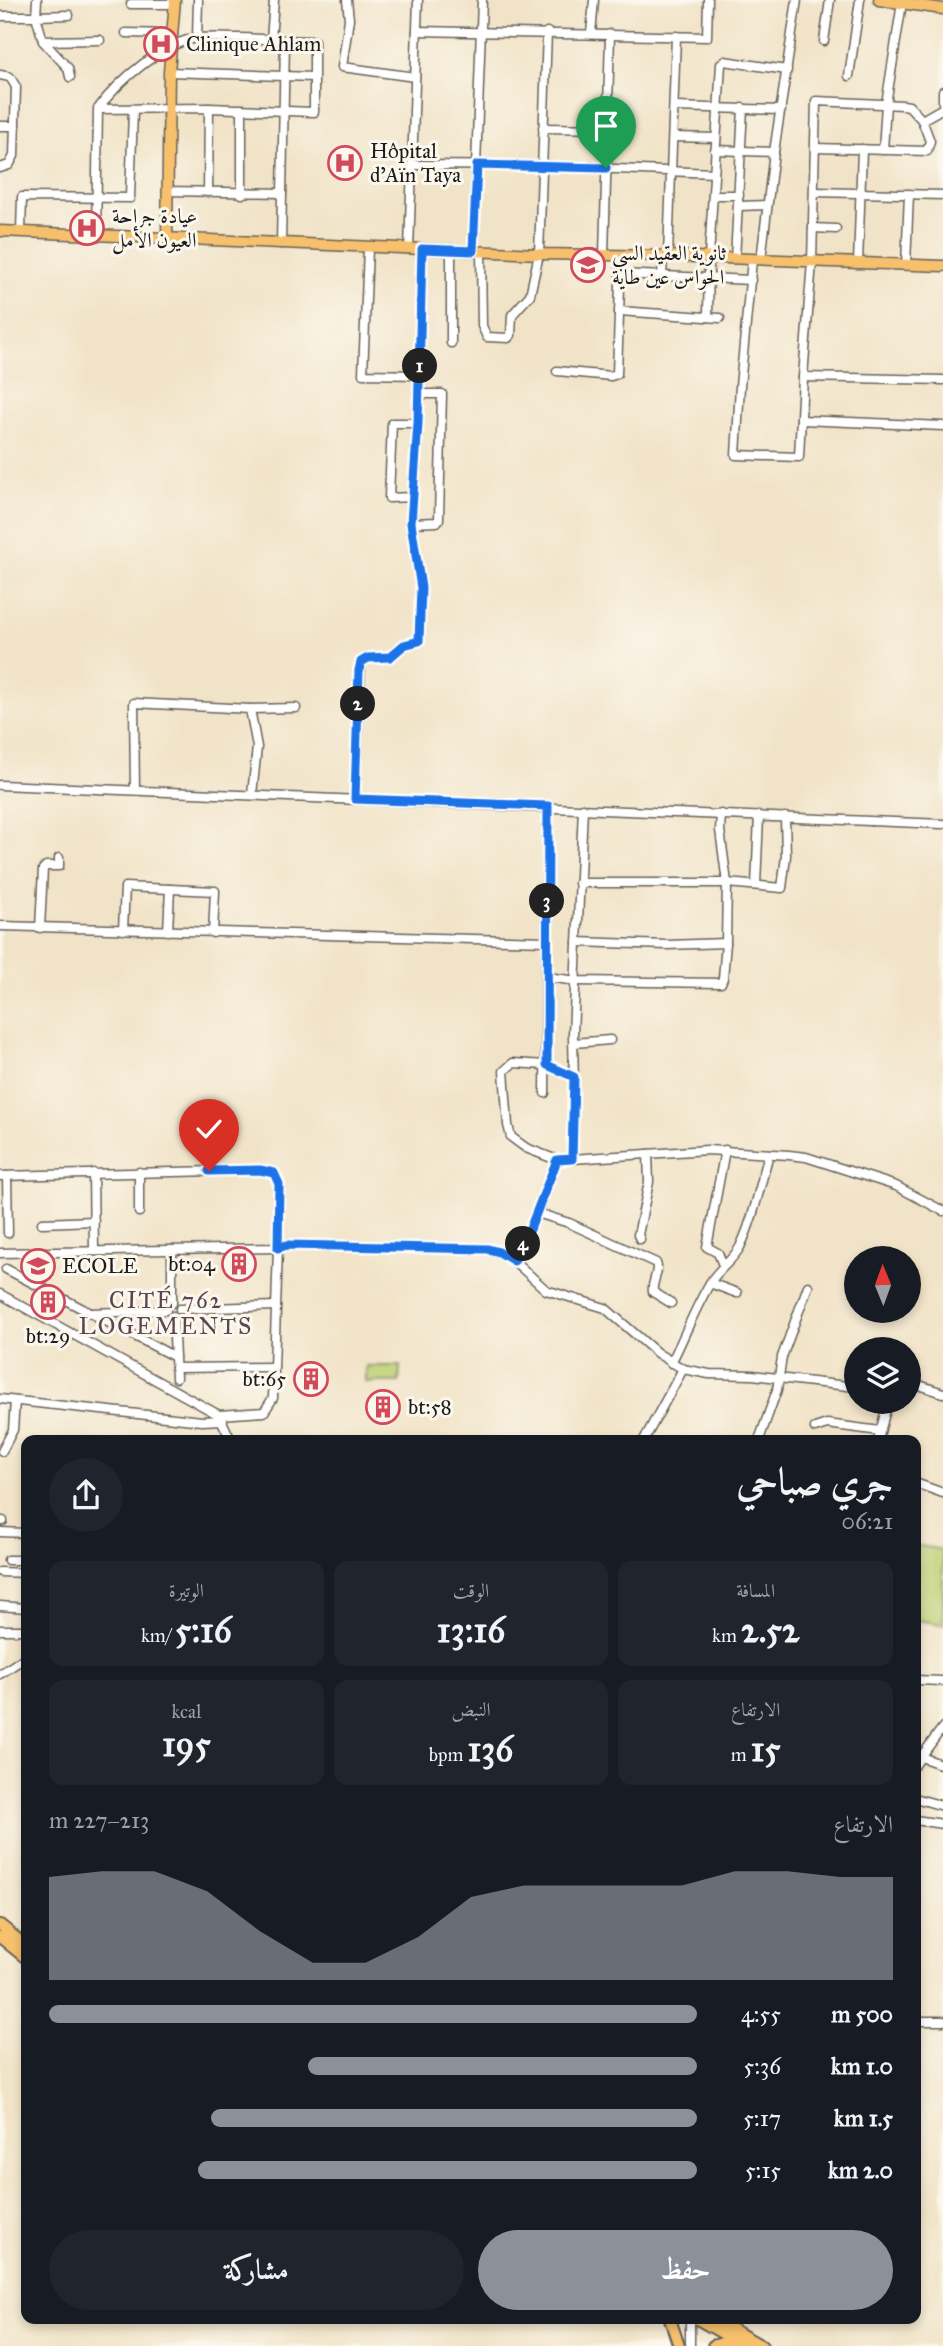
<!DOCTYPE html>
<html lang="ar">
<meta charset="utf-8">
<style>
:root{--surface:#171b24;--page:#20242c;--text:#f1f3f6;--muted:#9ea1a6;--accent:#8c9099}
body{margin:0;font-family:"IM FELL Great Primer",Amiri,serif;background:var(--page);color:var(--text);direction:rtl;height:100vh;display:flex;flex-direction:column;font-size:26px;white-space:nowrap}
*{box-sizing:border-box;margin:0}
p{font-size:23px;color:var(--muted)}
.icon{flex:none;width:38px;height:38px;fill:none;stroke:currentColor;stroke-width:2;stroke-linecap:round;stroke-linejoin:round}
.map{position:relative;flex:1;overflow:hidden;direction:ltr}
.sheet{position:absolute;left:21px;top:1435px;width:900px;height:889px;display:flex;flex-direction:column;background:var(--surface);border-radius:14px;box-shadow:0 4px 10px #0003;direction:rtl}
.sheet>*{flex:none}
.needle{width:46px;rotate:359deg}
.tools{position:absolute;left:844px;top:1246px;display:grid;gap:14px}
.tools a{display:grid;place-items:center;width:77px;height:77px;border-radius:50%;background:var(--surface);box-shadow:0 4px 10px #0003;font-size:35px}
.pin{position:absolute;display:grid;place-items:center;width:60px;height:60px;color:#fff;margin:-72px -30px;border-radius:50% 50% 50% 0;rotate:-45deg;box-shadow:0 0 7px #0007}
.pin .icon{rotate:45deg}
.km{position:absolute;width:35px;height:35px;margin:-18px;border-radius:50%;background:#222;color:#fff;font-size:19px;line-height:35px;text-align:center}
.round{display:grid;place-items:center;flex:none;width:74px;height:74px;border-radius:37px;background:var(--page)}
.head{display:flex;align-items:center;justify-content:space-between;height:119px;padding:0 28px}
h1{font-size:38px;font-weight:800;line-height:52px}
.figures{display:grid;grid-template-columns:repeat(3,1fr);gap:10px;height:119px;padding:7px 28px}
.figures div{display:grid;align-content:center;border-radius:14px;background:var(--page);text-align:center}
.figures b{font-size:35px;font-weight:800}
.figures small{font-size:19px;font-weight:400}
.figures p{font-size:19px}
.chart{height:196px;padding:14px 28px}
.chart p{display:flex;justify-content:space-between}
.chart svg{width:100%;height:126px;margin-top:7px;fill:var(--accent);opacity:.7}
.primary-button{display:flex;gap:14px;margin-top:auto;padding:14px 28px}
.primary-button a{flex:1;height:80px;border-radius:42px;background:var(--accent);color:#fff;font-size:28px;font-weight:800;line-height:80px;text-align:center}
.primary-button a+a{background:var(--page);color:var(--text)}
ul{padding:0 28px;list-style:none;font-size:23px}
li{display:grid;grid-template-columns:112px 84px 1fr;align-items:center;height:52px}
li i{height:18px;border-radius:9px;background:var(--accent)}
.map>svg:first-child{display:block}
</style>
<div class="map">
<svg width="943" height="2346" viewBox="0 0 943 2346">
<rect width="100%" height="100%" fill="#fbf7ec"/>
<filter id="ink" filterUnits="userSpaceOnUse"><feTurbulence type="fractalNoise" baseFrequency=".0143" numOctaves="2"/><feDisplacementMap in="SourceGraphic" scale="14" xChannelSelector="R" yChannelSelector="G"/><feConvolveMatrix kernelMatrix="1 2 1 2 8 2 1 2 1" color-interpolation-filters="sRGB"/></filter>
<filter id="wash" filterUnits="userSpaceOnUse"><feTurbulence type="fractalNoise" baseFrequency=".00686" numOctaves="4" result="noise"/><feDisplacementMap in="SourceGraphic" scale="28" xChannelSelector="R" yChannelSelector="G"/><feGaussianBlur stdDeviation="1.57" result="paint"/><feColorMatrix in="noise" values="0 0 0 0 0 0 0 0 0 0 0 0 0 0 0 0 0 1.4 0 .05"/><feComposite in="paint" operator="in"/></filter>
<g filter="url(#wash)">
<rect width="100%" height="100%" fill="#f1e3c7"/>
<!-- pitch -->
<g fill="#bdcf72" stroke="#6c7647" stroke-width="2">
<polygon points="366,1366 400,1366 399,1382 366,1382"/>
<polygon points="915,1545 943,1550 943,1624 915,1620"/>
</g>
</g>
<g filter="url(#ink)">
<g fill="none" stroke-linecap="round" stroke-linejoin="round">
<!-- minor casing -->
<g stroke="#676258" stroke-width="11">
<g id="minor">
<polyline points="347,0 349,19 342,67 415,77"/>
<polyline points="131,4 174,4"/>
<polyline points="69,15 36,16 43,41 68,68 70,77"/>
<polyline points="0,16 36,16 37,0"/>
<polyline points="417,31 707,37 708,0"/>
<polyline points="126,33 173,34"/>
<polyline points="591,34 594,0"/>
<polyline points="197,38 198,0"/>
<polyline points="271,40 274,0"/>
<polyline points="43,41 100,40"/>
<polyline points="824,41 830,0"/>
<polyline points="169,72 313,77"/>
<polyline points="0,75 10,77 16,87 14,156 9,165 0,168"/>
<polyline points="849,76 860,0"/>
<polyline points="943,91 943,103"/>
<polyline points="674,107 781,110"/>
<polyline points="0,126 15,126"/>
<polyline points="543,128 608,129"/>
<polyline points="673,137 716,138"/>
<polyline points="815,148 927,151 930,141 922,120"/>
<polyline points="715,150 774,152"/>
<polyline points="883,150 886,104 902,3"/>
<polyline points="412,165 543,166 714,173"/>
<polyline points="168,191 282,193"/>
<polyline points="208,192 209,108"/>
<polyline points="814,192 943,195"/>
<polyline points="242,194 242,109"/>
<polyline points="713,195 739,195"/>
<polyline points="739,206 767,205"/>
<polyline points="813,228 836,229"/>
<polyline points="21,232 22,197 130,198 133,110"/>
<path d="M96 235 98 109C117 82 164 41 199 38 235 36 277 41 314 41V112L209 108 98 109"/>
<polyline points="281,244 285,41"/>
<polyline points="368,248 363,374 419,375"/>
<polyline points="409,249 418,0"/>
<polyline points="451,249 451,343"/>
<polyline points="473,251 482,0"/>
<polyline points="481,251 482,326 487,337 508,338 511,335 512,315 530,295 539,254 547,32"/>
<polyline points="604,255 610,34"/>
<polyline points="668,256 676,36"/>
<polyline points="735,259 743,108"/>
<polyline points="752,260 740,386 736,455 799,457 803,377 812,262 816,101 903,105 909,106 922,120 943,108"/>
<polyline points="761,260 774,152 797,0"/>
<polyline points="858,264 862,149"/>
<polyline points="906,265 909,194"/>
<polyline points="620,274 751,280"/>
<polyline points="662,276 663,256"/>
<polyline points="619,311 720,318"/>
<polyline points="708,317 709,257 721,64 724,61 787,70"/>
<polyline points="557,371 611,376 617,374 621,255"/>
<polyline points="803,377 943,380"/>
<polyline points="801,420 943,426"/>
<polyline points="412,497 389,498 392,423 418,423"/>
<polyline points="411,523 437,522 439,519 442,394 418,394"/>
<polyline points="250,709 296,708"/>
<polyline points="0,785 943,824"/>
<polyline points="135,790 134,703 250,709 257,747 252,795"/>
<polyline points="355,799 361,662 367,658 390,657 404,645 419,641 421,588 411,523 418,423 422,249"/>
<polyline points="579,883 727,883 720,830 721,814"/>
<polyline points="756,885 759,816"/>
<polyline points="0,926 546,941"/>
<polyline points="40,928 43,869 46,866 59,866 59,858"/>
<polyline points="123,930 125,887 215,891 213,933"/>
<polyline points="168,931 170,889"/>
<polyline points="726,943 727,883 782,888 786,856 785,817"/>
<polyline points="547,977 577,981 721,983 723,978 726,943 667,945 577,942"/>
<polyline points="574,1043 610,1040"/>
<polyline points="574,1078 546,1065 513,1063 504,1071 508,1125 511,1137 526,1148 557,1160 707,1150 789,1155 806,1157 896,1186 943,1211"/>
<polyline points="545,1093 548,806"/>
<polyline points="572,1159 574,1088 573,1034 583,808"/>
<polyline points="93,1173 94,1251"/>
<polyline points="0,1176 260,1170 274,1173 279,1184 278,1248 0,1253"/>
<polyline points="7,1176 8,1233"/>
<polyline points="139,1212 139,1172"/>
<path d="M537 1213 569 1223 656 1263C660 1273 651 1281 653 1292L671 1303"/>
<polyline points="42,1223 94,1221"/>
<polyline points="640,1239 638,1235 649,1182 648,1154"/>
<polyline points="172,1250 172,1303"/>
<polyline points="514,1261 528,1234 557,1160"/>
<polyline points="723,1265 718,1253 707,1247 725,1150"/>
<polyline points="6,1269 175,1357"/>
<polyline points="710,1283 737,1293"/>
<polyline points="0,1294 219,1415 231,1440"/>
<polyline points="180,1309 276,1306"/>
<polyline points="92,1313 166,1310"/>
<polyline points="173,1316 176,1378"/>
<path d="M671 1363C685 1336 696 1305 712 1280 720 1268 733 1260 740 1247 754 1218 760 1185 769 1154"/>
<polyline points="175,1368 274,1367"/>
<polyline points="908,1385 922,1386 943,1393"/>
<polyline points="0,1399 202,1421 223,1420"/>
<polyline points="219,1415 264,1412 273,1398 278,1248 287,1245 488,1249 499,1252 514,1261 546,1290 605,1308 657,1353 683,1369 709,1374 752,1375 856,1387"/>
<polyline points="815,1428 827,1424 880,1431"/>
<polyline points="644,1440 683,1369"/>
<polyline points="759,1440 777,1390 782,1357 808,1286"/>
<polyline points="878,1440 888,1402"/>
<polyline points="2,1451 13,1430 15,1401"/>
<polyline points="915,1483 943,1493"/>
<polyline points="0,1521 3,1521"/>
<polyline points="0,1532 26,1533"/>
<polyline points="8,1560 26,1560"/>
<polyline points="0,1572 26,1573"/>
<polyline points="0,1606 26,1608"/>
<polyline points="0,1630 26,1630"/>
<polyline points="0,1674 26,1657"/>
<polyline points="915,1680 943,1681"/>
<polyline points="921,1757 943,1765"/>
<polyline points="915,1765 943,1727"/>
<polyline points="915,1798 943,1806"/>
<polyline points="915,1820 943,1824"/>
<polyline points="915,2021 943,2021"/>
<polyline points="690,2346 690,2319"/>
</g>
</g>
<!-- major casing -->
<g stroke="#676258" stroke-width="13">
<g id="major">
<polyline points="879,0 943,9"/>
<polyline points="0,231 539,254 668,256 943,266"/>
<polyline points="167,238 169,72 175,0"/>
</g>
</g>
<!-- highway casing -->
<g stroke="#676258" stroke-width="14">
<g id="highway">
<polyline points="0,1925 26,1946"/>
<polyline points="0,1937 26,1958"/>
<polyline points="670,2319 679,2346"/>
<polyline points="697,2319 745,2346"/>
<polyline points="714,2319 762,2346"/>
<polyline points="713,2346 722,2343 735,2346"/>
</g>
</g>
<!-- minor -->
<use href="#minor" stroke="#fff" stroke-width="8"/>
<!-- major -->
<use href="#major" stroke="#f7c06c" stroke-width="10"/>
<!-- highway -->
<use href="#highway" stroke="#f7c06c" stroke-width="10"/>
</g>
</g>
<g fill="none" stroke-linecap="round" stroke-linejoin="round" filter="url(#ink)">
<!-- route casing -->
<g stroke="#fff" stroke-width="14">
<polyline id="route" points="209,1171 260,1170 274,1173 279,1184 278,1248 287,1245 488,1249 499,1252 514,1261 528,1234 557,1160 572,1159 574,1077 547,1065 548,806 355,799 359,670 361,662 368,658 390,657 404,645 419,641 421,588 411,523 418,423 422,249 473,251 477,165 606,168"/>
</g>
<!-- route -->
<use href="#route" stroke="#1a73e8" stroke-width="9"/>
</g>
<!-- icons -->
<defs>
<g id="hospital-ring" transform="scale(1.75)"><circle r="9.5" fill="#fbf7ec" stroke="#d1495b" stroke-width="1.5"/><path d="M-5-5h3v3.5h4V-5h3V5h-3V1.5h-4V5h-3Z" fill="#d1495b"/></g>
<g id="school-ring" transform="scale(1.75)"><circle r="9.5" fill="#fbf7ec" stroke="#d1495b" stroke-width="1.5"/><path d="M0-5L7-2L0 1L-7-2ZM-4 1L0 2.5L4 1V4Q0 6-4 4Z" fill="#d1495b"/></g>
<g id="building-ring" transform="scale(1.75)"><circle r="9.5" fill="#fbf7ec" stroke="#d1495b" stroke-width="1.5"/><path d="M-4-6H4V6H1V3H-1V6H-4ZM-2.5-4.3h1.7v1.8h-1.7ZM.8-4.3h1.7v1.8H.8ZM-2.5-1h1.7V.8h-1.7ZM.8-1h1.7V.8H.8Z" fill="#d1495b"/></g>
</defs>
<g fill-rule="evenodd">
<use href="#hospital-ring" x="161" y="44"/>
<use href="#hospital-ring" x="345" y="163"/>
<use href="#hospital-ring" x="87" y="228"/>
<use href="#school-ring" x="588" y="265"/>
<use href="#building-ring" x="239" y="1264"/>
<use href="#school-ring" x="38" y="1266"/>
<use href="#building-ring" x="48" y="1302"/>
<use href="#building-ring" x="311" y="1379"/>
<use href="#building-ring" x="383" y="1407"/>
</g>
<g text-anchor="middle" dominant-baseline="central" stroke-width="6" stroke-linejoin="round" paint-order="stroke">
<!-- poi labels -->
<g font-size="21" fill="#1c1c1c" stroke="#fbf7ec" text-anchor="start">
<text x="186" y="44">Clinique Ahlam</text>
<text x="370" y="151">Hôpital<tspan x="370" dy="24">d'Aïn Taya</tspan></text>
<text x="112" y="216">عيادة جراحة<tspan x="112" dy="24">العيون الأمل</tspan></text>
<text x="612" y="253">ثانوية العقيد السي<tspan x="612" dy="24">الحواس عين طاية</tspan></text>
<text x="215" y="1264" text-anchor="end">bt:04</text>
<text x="62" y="1266">ECOLE</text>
<text x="48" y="1336" text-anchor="middle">bt:29</text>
<text x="286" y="1379" text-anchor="end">bt:65</text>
<text x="408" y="1407">bt:58</text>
</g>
<!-- neighbourhood labels -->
<g font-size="23" letter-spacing="2" fill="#5b4650" stroke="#fbf7ec">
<text x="166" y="1300">CITÉ 762<tspan x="166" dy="26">LOGEMENTS</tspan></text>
</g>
</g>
</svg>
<div class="tools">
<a><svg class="needle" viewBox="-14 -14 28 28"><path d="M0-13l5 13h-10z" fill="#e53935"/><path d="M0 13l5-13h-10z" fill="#9ea1a6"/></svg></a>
<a><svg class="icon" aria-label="layers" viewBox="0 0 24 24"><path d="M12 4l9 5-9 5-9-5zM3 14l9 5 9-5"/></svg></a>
</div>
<div class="pin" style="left:606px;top:168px;background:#1e9e55"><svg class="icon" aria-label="arrive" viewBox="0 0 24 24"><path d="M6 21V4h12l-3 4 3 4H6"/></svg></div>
<div class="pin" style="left:209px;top:1171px;background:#d93025"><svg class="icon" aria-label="check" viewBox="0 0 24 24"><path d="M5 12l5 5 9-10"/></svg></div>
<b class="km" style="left:420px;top:366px">1</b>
<b class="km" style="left:358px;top:704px">2</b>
<b class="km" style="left:547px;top:901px">3</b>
<b class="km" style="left:523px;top:1244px">4</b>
<section class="sheet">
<div class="head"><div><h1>جري صباحي</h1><p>06:21</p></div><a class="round"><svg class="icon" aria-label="share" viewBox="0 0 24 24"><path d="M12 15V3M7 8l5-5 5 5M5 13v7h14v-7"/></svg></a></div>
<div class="figures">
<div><p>المسافة</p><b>2.52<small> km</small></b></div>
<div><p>الوقت</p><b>13:16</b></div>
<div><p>الوتيرة</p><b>5:16<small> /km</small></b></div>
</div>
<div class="figures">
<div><p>الارتفاع</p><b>15<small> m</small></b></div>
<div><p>النبض</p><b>136<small> bpm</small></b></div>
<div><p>kcal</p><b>195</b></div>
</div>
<div class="chart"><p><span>الارتفاع</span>213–227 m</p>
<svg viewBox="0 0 160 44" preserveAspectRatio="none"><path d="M0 44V8L10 6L20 6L30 13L40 27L50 38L60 38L70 29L80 15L90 11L100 11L110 11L120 11L130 6L140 6L150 8L160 8V44z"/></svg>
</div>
<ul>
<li><b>500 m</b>4:55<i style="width:100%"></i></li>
<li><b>1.0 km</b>5:36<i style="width:60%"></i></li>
<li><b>1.5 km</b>5:17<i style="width:75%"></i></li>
<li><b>2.0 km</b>5:15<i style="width:77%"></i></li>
</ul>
<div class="primary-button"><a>حفظ</a><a>مشاركة</a></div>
</section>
</div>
